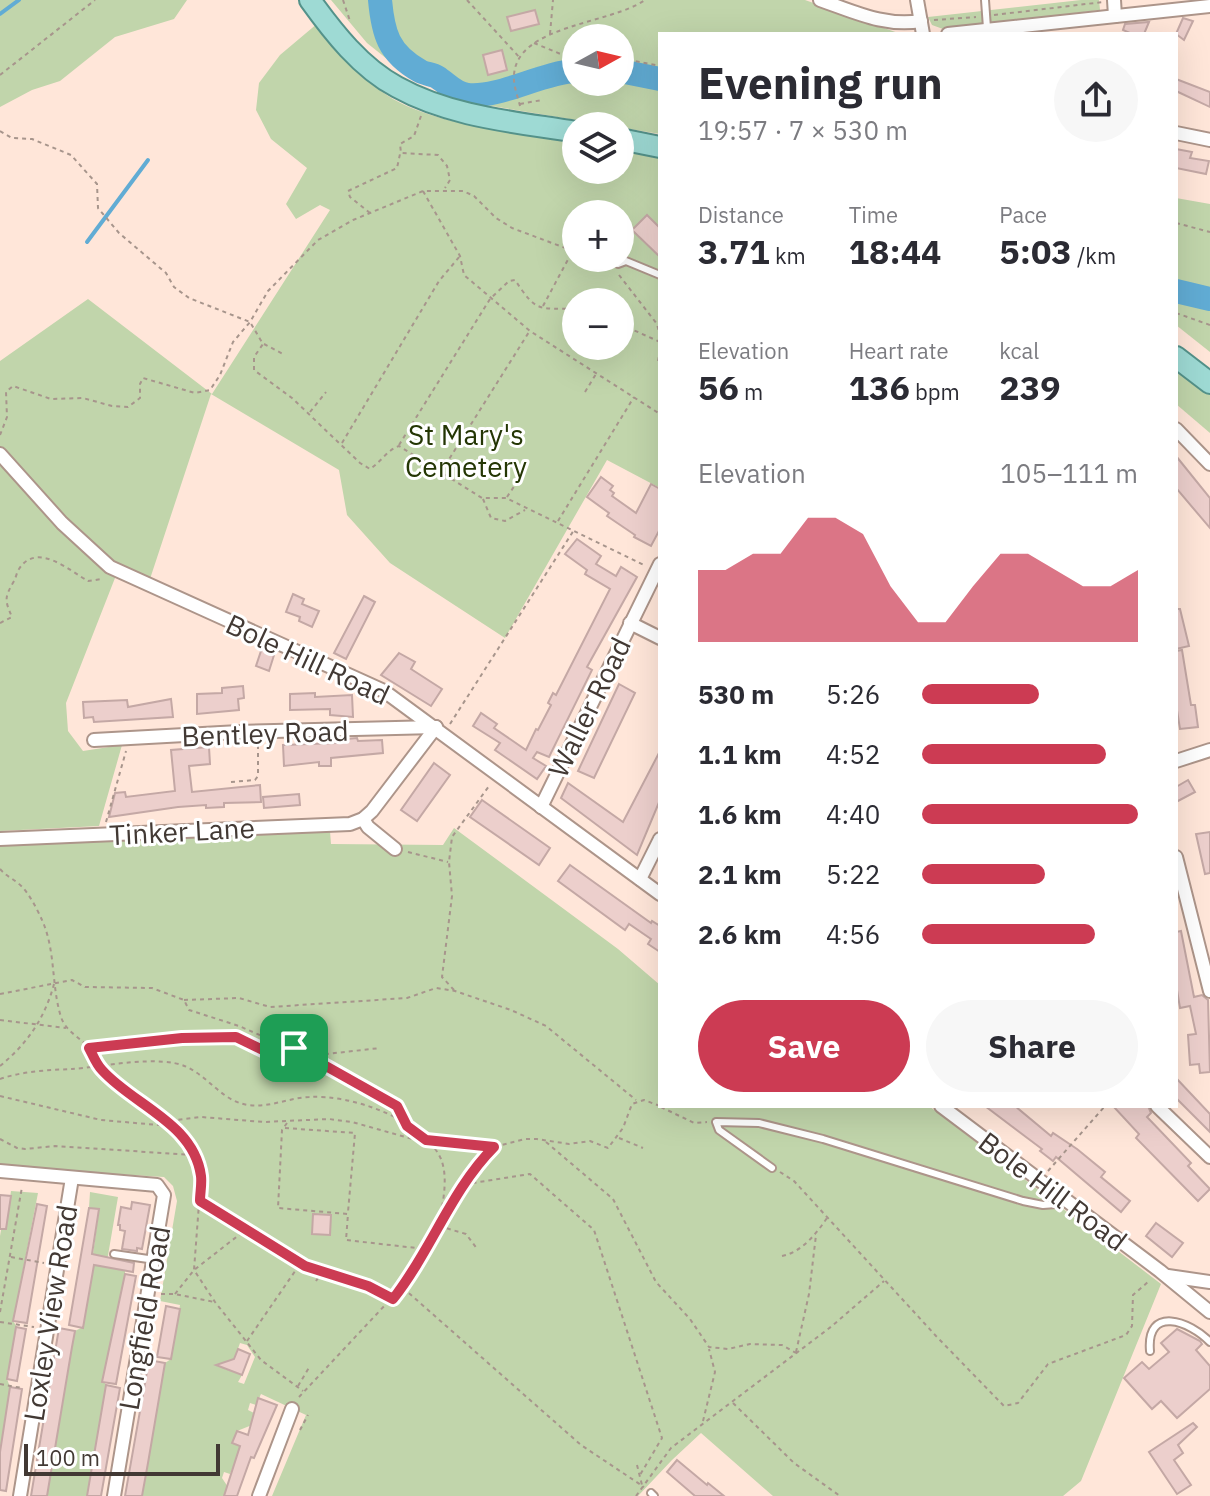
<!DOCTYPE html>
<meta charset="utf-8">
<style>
:root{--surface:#fff;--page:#f7f7f7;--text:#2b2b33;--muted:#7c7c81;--accent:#cc3b53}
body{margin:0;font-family:"IBM Plex Sans",sans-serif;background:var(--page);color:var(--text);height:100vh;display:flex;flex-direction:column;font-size:30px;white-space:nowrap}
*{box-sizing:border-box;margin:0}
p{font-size:26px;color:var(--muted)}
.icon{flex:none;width:44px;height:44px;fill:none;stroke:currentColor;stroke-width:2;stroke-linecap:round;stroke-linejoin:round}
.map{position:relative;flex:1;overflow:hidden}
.panel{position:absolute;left:658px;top:32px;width:520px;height:1076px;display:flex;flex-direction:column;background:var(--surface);border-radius:0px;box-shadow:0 8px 32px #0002}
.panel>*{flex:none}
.needle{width:52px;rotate:82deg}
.buttons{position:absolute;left:562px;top:24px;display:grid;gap:16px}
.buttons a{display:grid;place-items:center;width:72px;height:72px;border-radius:50%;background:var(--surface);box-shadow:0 8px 32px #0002;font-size:40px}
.scale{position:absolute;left:24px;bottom:20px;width:196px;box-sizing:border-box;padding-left:8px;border:4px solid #423934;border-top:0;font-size:22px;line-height:28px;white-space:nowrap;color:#423934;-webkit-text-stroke:6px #fff;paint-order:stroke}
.pin{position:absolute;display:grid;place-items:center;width:68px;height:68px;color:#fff;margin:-34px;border-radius:16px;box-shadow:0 4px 12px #0006}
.round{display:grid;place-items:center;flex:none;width:84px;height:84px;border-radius:42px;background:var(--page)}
.head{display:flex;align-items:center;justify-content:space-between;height:136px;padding:0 40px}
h1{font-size:44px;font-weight:700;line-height:60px}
.stats{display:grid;grid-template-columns:repeat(3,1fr);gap:12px;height:136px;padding:8px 40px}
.stats div{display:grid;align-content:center}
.stats b{font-size:34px;font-weight:700}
.stats small{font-size:22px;font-weight:400}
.stats p{font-size:22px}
.chart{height:224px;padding:16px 40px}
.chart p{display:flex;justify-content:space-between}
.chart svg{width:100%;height:144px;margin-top:8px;fill:var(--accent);opacity:.7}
.cta{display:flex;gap:16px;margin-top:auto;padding:16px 40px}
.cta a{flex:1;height:92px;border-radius:48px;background:var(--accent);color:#fff;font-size:32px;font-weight:700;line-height:92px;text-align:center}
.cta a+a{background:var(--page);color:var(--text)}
ul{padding:0 40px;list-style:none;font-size:26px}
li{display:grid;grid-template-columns:128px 96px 1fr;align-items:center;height:60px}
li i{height:20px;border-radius:10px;background:var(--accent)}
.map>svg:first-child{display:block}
</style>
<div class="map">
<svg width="1210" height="1496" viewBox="0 0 1210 1496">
<rect width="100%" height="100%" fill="#ffe6d9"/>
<!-- green -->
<g fill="#c1d5ab" fill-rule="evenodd">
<polygon points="0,0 187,0 174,19 115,37 60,81 32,90 0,107"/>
<path d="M331 0H805L901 34H660V134L474 103 434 88 402 71 367 43ZM576 38H620V82H576Z"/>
<polygon points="1081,0 1099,0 1100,10 943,29 932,25 928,17"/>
<path d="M318 23C338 46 357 72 381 91 425 125 520 133 576 142V170H620V149L660 158V488L607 460 505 638 390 563 347 515 339 470 211 394 148 585 125 575 115 578 66 703 68 731 83 751 122 745 99 826 0 831V361L88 299 212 394 330 210 320 205 296 219 286 204 307 168 271 139 256 110 259 83 280 55ZM576 214H620V258H576ZM576 302H620V346H576Z"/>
<polygon points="1176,198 1210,204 1210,352 1176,325"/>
<polygon points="1176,366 1210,391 1210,433 1176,404"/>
<path d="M454 828 618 949 660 985V1106H929L1161 1284 1081 1481 1063 1496H773L701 1433 672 1460 638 1496H272L306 1415 261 1394 256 1405 250 1403 248 1410 256 1414 252 1425 237 1431 232 1443 241 1447 230 1474 224 1472 222 1478 228 1487 224 1496H142L165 1363 171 1359 180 1305 160 1301 177 1201 173 1186 164 1177 0 1167V844L330 831 331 844 443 845ZM240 1343 247 1345 255 1357 244 1384 238 1382 242 1375 225 1369 223 1365 233 1363Z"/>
<polygon points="11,1191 38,1193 13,1321 17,1327 7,1379 10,1387 0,1452 0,1236 4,1213 8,1213"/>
<polygon points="90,1192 118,1197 106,1267 125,1271 125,1274 102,1381 107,1385 87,1496 47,1496 75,1331 83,1327 99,1210 89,1208"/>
</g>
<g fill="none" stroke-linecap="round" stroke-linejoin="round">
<!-- stream -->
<g stroke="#61acd4" stroke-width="4">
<polyline points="0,14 19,0"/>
<polyline points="87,242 148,160"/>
</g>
<!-- river -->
<g stroke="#61acd4" stroke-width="24">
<path d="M380 0C383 33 388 53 420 71 425 74 432 74 437 77 447 83 455 94 468 95 500 98 543 72 576 71"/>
<polyline points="620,71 660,79"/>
<polyline points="1176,291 1210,299"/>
</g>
</g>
<!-- building -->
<g fill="#eccfcc" stroke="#c4a8a5" stroke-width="2">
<polygon points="535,10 539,24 511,31 507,17"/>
<polygon points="1183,18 1193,21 1184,40 1176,34"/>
<polygon points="1149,22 1144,34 1132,34 1123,30 1125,24"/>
<polygon points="502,50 507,70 488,75 483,55"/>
<polygon points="1176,79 1210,92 1210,107 1176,91"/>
<polygon points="1176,149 1192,152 1190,158 1209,161 1206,174 1176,168"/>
<polygon points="647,215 660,228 660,257 632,230"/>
<polygon points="1176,456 1210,498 1210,528 1176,488"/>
<polygon points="601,477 613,486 610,490 614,493 612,496 636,513 651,484 660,489 660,529 651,546 634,537 635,535 607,516 609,513 587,497"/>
<polygon points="577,539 601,556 596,564 616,576 621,567 637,577 587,667 592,670 549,757 537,752 533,758 546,766 537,779 495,750 500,743 473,726 481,713 497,724 494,728 526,750 536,729 538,730 551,705 548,703 553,693 556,695 610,589 585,574 587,570 565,554"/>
<polygon points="293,594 304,599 302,604 319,611 312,627 299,621 300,617 286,612"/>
<polygon points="364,596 375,602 346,659 334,653"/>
<polygon points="1176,609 1180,609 1189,646 1176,649"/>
<polygon points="262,648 275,652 269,671 256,666"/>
<polygon points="1182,650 1191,705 1195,705 1198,727 1180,729 1176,704 1176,651"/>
<polygon points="399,653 415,662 411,669 442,689 431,706 381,675"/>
<polygon points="619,684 635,693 594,778 578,771"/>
<polygon points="243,686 244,698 238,699 239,710 197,714 197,694 222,693 222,688"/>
<polygon points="315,693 315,697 352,695 353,717 330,715 330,709 290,710 290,694"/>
<polygon points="171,699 173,717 94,722 93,717 84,718 83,702 127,700 128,707"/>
<polygon points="357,738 358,741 382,740 383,753 331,758 331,766 319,766 319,762 284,766 283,745 336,743 336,740"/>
<polygon points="209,747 210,764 189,766 192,792 260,785 261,802 224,803 224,807 206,808 206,805 178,807 109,817 115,793 125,792 126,797 175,791 171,750"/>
<polygon points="660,751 660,800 637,855 561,798 568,783 623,822"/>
<polygon points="434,763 450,775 417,821 401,810"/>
<polygon points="1188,780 1195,792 1176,802 1176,787"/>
<polygon points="299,794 300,805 264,808 263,797"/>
<polygon points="482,800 550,848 539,865 470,817"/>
<polygon points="1210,832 1210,873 1205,874 1196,834"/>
<polygon points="570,865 651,923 652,921 660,926 660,952 648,944 651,939 629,924 625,930 558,881"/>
<polygon points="1181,931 1194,997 1202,995 1208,1000 1210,1072 1200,1073 1199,1064 1190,1065 1188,1035 1196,1034 1190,1006 1180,1008 1176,984 1176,932"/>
<polygon points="1176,1078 1210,1114 1210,1132 1176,1098"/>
<polygon points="985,1106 1015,1106 1051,1136 1053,1133 1077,1149 1105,1172 1101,1177 1130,1201 1121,1212 1056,1157 1053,1161 1040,1151 1042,1149"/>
<polygon points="1113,1106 1148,1106 1151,1113 1147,1117 1191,1163 1188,1166 1210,1189 1198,1201 1136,1138 1139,1134"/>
<polygon points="0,1195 11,1196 6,1229 0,1229"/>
<polygon points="132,1202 150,1205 142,1249 137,1248 137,1251 122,1249 125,1231 120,1230 120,1225 118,1225 121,1207 131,1209"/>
<polygon points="37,1204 47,1206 27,1323 13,1321"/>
<polygon points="89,1208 99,1209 92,1254 134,1263 133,1272 94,1265 83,1328 69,1325"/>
<polygon points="313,1214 331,1215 330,1235 312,1234"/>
<polygon points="1156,1223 1183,1243 1172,1257 1146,1236"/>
<polygon points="125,1274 136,1276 116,1384 102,1382"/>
<polygon points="166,1306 180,1309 171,1359 157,1357"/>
<polygon points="16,1327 26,1329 17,1381 7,1379"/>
<polygon points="59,1328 75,1331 72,1347 47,1496 31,1496"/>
<polygon points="1177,1329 1200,1341 1202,1344 1196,1350 1210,1366 1210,1389 1177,1418 1161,1401 1152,1409 1124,1378 1142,1362 1149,1369 1169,1352 1161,1343"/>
<polygon points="238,1349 250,1354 242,1375 216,1365 234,1359"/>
<polygon points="149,1360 165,1363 148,1463 142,1496 125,1496"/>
<polygon points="106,1385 120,1388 101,1496 87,1496"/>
<polygon points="10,1387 22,1389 6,1491 0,1490 0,1452"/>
<polygon points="258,1398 277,1405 254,1458 251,1457 237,1496 224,1496 240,1446 232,1443 237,1431 248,1435"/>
<polygon points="1193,1423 1197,1427 1178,1445 1183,1453 1174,1460 1191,1485 1177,1494 1149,1452"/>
<polygon points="677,1460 707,1485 708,1483 724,1496 695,1496 667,1472"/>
</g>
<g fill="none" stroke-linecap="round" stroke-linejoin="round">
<!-- lane casing -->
<g stroke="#ad958a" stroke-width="10">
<g id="lane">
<polyline points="985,0 987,28"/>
<polyline points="618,264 626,261 660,275"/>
<polyline points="772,1168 719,1130 716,1122 759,1123 823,1139 1023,1201 1043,1205 1069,1203"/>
<polyline points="114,1254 155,1260"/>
<path d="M1150 1351C1146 1305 1190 1321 1210 1342"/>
<polyline points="651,1493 654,1496"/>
</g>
</g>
<!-- street casing -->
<g stroke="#ad958a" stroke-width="16">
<g id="street">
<path d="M820 0C855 12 884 27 921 21"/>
<polyline points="917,0 923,34"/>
<polyline points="1114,0 1115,16"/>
<polyline points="948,34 1210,6"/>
<polyline points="1176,133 1210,140"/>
<polyline points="1176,429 1210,464"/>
<polyline points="0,454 62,523 110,567 384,691 660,894"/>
<polyline points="630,623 660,638"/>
<polyline points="94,740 239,732 436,727"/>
<polyline points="1176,761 1210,750"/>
<polyline points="541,807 660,564"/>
<polyline points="363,819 368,827 395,849"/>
<polyline points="0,839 350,824 363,819 372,811 436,727"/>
<polyline points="1176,857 1210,991"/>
<polyline points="640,879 660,839"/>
<polyline points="941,1106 1160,1271 1210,1312"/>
<polyline points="1157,1106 1210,1157"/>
<polyline points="0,1171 157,1185 164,1195 114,1496"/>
<polyline points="1168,1276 1210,1282"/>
<polyline points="20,1496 72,1178"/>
<polyline points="259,1496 292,1409"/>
</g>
</g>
<!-- primary casing -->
<g stroke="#54928a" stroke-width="24">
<g id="primary">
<path d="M310 0C333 32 361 68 397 87 451 117 516 122 576 132"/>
<polyline points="620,139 660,147"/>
<polyline points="1176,357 1210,383"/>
</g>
</g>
<!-- path -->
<g stroke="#a7958c" stroke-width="2" stroke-dasharray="4 4" stroke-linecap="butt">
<polyline points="343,0 350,21"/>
<polyline points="467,0 520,58"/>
<polyline points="994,15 1103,2"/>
<polyline points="934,20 976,17"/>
<polyline points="550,34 553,0"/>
<polyline points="534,43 563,55 576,55"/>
<polyline points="620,58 660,66"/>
<polyline points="0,75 95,0"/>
<polyline points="520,104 542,100"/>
<path d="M520 106C518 97 513 85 514 75 517 25 611 24 645 0"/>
<polyline points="421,116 414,136 400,144 401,153 438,155 447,166 450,180 445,188"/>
<path d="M0 131 12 138 32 139 71 155 97 184 98 208 119 233 166 273 174 287 189 298 250 322 263 344 254 357V370L292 398 360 463 370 469C381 462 387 450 399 446L482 498H506L644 565"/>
<polyline points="423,191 460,256 464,275 530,331 660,414"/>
<polyline points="370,213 350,197 348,191 397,168 400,154"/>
<polyline points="1176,223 1210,232"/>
<polyline points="597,258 610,262"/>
<polyline points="619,275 657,324 660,336"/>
<polyline points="543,306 572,252"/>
<polyline points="1176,313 1210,325"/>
<polyline points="620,324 660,342"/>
<polyline points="264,344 283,354"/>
<polyline points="658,361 660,351"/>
<polyline points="585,392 596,374"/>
<polyline points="310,412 326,392"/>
<polyline points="0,435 7,417 6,392 13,386 51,399 83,398 112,406 128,407 140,398 140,384 143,378 195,393 210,390 220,375 233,342 250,322 268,291 318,240 353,220 423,191 463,191 474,196 496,218 512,228 576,252"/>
<polyline points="342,443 439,281 460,256"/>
<path d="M399 445 490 299 509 281 515 280C537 313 537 308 576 309"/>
<polyline points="441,472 529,332"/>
<polyline points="507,497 519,479"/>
<polyline points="483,499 491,518 505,521 525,510"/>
<polyline points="558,521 634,397"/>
<path d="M0 623 12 617C4 599 5 597 14 581 16 577 17 572 19 569 37 541 70 571 88 581L102 579"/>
<polyline points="450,724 574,530"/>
<polyline points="231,782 255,780 258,776 258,743"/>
<polyline points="106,822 126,751"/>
<polyline points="408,852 448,862"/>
<path d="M0 869C6 876 12 878 19 884 28 891 37 909 42 920 56 951 51 985 61 1017 66 1032 80 1037 89 1048 97 1059 101 1069 111 1078L160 1116 186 1141 194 1155 201 1177 194 1270 215 1302 261 1360 303 1391"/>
<polyline points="454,990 442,977 452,896 449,862 452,837 489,786"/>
<polyline points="0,994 72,980 85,987 152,988 184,1000 189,1010 239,1026 308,1056 397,1106 406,1124"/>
<polyline points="184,1000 239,998 270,1007 407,998 436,988 455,991 511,1010 546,1026 636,1100"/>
<polyline points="0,1020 66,1028"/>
<polyline points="89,1048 182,1038 236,1037 275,1056 292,1049"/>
<polyline points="309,1056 380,1048"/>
<path d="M0 1066C27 1044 45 1018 54 984"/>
<path d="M0 1079C23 1071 49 1070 72 1069 102 1067 159 1054 187 1067 210 1078 222 1101 248 1105 269 1108 288 1098 309 1097 350 1094 423 1119 441 1159 449 1179 442 1205 439 1226L466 1234 478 1250"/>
<polyline points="0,1096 101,1120 170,1126 176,1120 201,1117 264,1122 329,1119 352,1122 416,1140 494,1147 525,1139 537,1139 569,1144 590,1141 608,1148 623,1128 632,1104 644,1100 660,1106"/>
<polyline points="661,1107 694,1123 707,1122"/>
<polyline points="287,1123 282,1130 278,1208 348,1214 346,1240 425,1249"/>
<polyline points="285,1128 355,1133 348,1212"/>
<polyline points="619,1138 643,1148"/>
<polyline points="0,1139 17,1148 25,1149 55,1146 193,1155"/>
<polyline points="546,1142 613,1199 656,1282 690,1319 709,1347 728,1349 750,1344 782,1345 796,1353"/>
<polyline points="1048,1171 1105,1106"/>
<polyline points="780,1172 794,1181 936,1336 1004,1406 1018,1403 1048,1364 1126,1335 1132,1326 1133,1295 1149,1281"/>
<polyline points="467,1177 473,1183 530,1174 594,1230 662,1438 640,1475"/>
<polyline points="200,1201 305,1266 368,1286 392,1298"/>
<path d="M782 1256C802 1252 816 1234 827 1218"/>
<polyline points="11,1257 44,1263"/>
<polyline points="316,1281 322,1272"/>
<polyline points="403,1286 454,1203 467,1177 493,1148"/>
<polyline points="161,1294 175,1294 214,1302"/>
<polyline points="175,1294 194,1270 244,1231"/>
<polyline points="0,1312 22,1187"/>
<polyline points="0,1322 34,1327"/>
<polyline points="247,1341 300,1264"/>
<polyline points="796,1352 809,1294 816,1235"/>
<polyline points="0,1384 22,1388"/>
<polyline points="298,1386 310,1366"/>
<polyline points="299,1397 402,1287 581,1445 644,1487"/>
<polyline points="733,1403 794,1463 840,1496"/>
<polyline points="703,1421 715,1372 709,1349"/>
<polyline points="300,1430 308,1415"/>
<polyline points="637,1465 642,1485"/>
<polyline points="636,1496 671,1448 832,1326 884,1281"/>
</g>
<!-- lane -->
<use href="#lane" stroke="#fff" stroke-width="6"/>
<!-- street -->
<use href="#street" stroke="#fff" stroke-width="12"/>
<!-- primary -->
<use href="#primary" stroke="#9edad4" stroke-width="20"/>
</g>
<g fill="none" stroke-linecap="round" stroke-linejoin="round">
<!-- route casing -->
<g stroke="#fff" stroke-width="16">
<path id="route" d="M236 1037 275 1056 294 1048 308 1056 397 1106 407 1126 426 1140 494 1147C451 1190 431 1251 393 1299L368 1286 305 1266 200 1201C200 1193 202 1184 201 1176 194 1123 133 1105 102 1070 96 1064 93 1055 89 1048L182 1038Z"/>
</g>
<!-- route -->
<use href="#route" stroke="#cc3b53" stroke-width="10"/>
</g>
<g text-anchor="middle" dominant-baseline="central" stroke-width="6" stroke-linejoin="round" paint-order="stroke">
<!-- park labels -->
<g font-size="28" fill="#243604" stroke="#fff">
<text x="466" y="434">St Mary's<tspan x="466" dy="32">Cemetery</tspan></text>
</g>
<!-- street labels -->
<g font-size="28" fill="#423934" stroke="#fff">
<text transform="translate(308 659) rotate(25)">Bole Hill Road</text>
<text transform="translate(589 707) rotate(-64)">Waller Road</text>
<text transform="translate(265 733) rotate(-2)">Bentley Road</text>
<text transform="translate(182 831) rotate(-3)">Tinker Lane</text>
<text transform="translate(1053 1191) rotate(37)">Bole Hill Road</text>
<text transform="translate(50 1313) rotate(-81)">Loxley View Road</text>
<text transform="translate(144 1318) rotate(-80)">Longfield Road</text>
</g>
</g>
</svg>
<div class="buttons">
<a><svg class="needle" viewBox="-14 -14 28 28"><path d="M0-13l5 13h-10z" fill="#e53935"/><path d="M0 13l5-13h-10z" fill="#7c7c81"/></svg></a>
<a><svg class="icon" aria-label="layers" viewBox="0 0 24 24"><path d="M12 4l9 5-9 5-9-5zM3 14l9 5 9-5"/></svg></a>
<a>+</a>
<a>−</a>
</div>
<div class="scale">100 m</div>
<div class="pin" style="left:294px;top:1048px;background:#1e9e55"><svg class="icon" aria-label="arrive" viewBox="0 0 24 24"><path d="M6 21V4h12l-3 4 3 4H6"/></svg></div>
<section class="panel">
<div class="head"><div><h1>Evening run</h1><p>19:57 · 7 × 530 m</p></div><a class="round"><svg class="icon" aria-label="share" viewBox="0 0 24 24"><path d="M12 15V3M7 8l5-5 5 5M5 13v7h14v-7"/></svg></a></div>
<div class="stats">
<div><p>Distance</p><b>3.71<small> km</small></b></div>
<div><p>Time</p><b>18:44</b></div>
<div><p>Pace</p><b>5:03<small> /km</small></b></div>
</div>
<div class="stats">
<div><p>Elevation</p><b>56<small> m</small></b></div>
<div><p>Heart rate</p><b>136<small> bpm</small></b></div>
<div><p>kcal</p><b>239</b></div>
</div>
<div class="chart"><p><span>Elevation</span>105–111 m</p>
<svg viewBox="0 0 160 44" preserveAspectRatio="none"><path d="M0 44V22L10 22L20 17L30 17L40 6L50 6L60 11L70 27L80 38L90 38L100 27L110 17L120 17L130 22L140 27L150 27L160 22V44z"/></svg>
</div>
<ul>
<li><b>530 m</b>5:26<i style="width:54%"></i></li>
<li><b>1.1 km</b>4:52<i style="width:85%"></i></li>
<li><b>1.6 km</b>4:40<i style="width:100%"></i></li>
<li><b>2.1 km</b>5:22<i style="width:57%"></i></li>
<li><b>2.6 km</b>4:56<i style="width:80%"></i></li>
</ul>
<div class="cta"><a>Save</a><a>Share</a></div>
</section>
</div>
